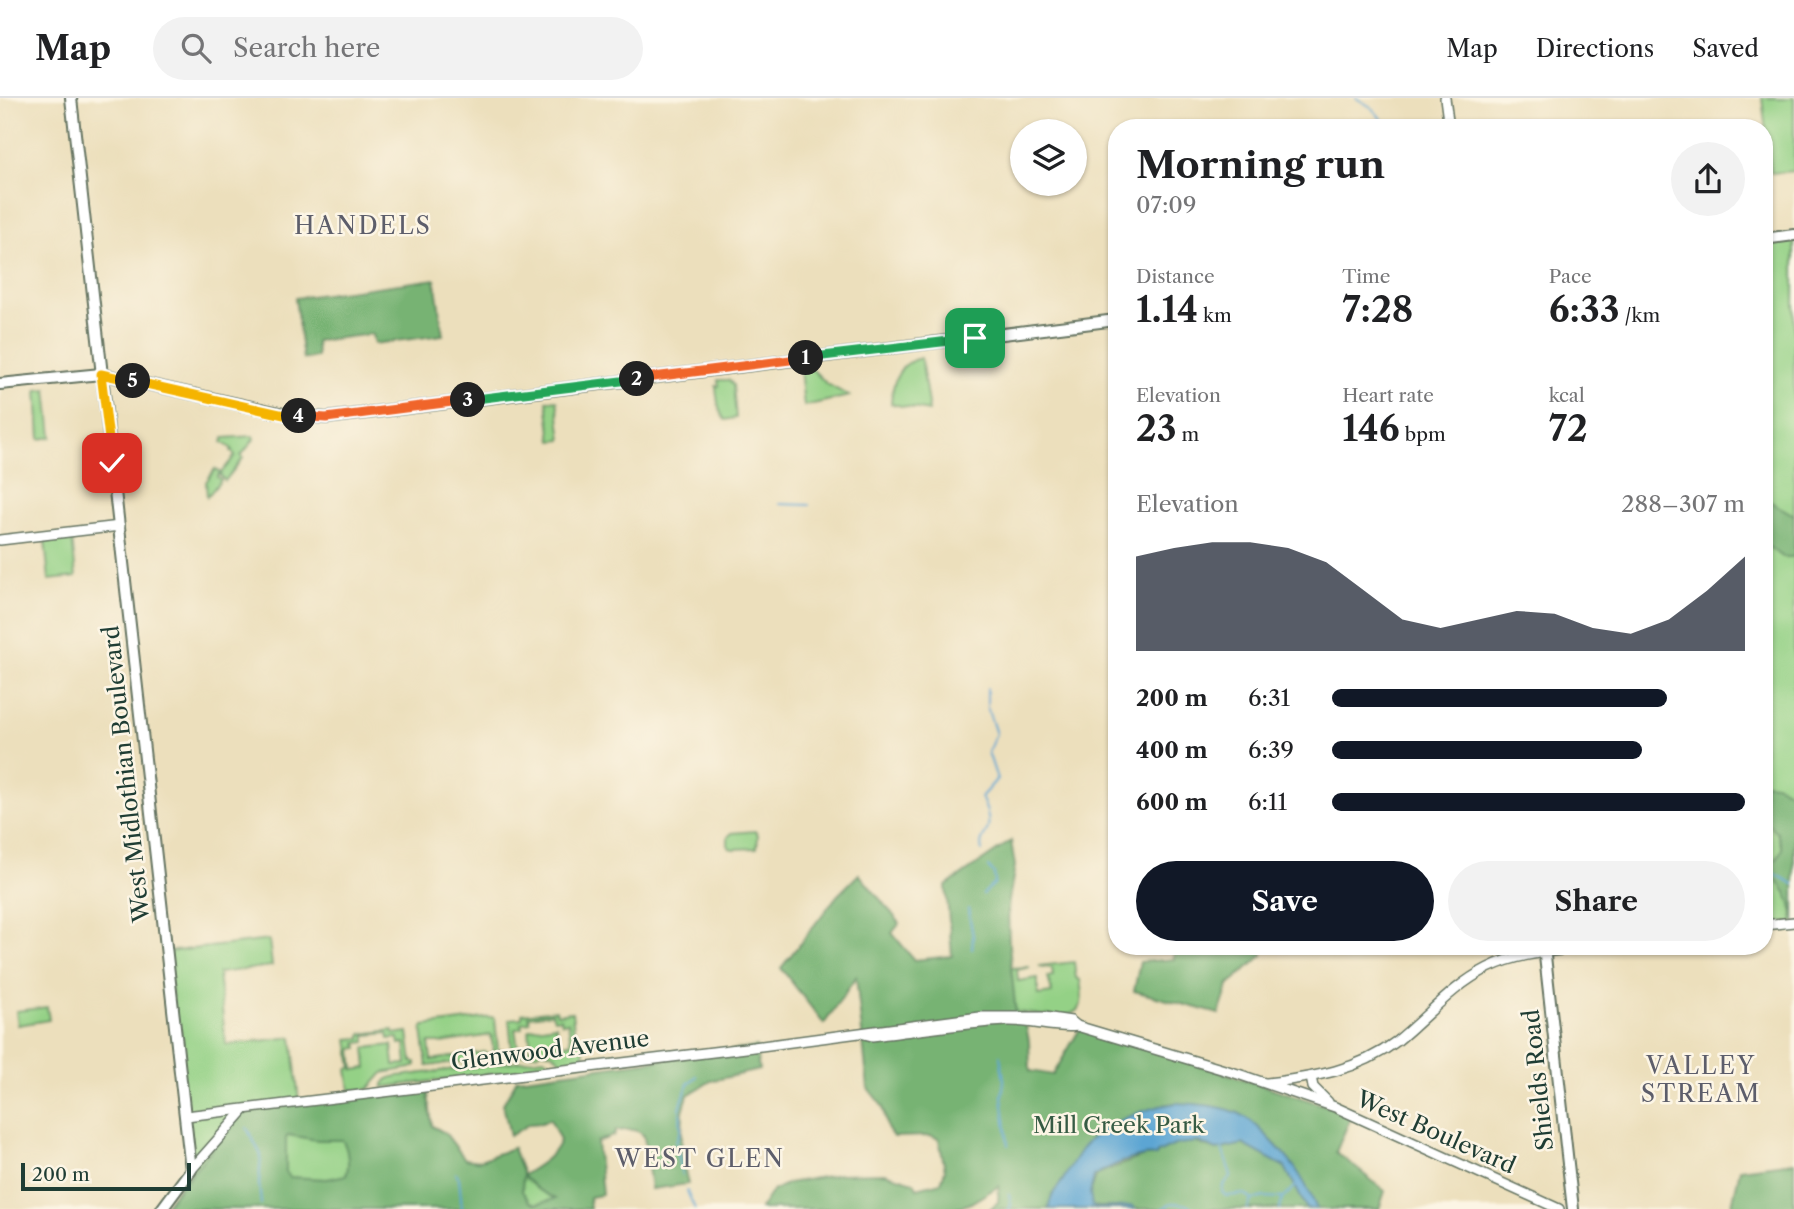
<!DOCTYPE html>
<meta charset="utf-8">
<style>
:root{--surface:#fff;--page:#f2f2f2;--text:#202124;--muted:#757577;--line:#e0e0e0;--accent:#111827}
body{margin:0;font-family:"Libre Caslon Text",serif;background:var(--page);color:var(--text);height:100vh;display:flex;flex-direction:column;font-size:26px;white-space:nowrap}
*{box-sizing:border-box;margin:0}
p{font-size:23px;color:var(--muted)}
.icon{flex:none;width:38px;height:38px;fill:none;stroke:currentColor;stroke-width:2;stroke-linecap:round;stroke-linejoin:round}
.map{position:relative;flex:1;overflow:hidden}
.details{position:absolute;left:1108px;top:21px;width:665px;height:836px;display:flex;flex-direction:column;background:var(--surface);border-radius:28px;box-shadow:0 2px 5px #0004}
.details>*{flex:none}
.fabs{position:absolute;left:1010px;top:21px;display:grid;gap:14px}
.fabs a{display:grid;place-items:center;width:77px;height:77px;border-radius:50%;background:var(--surface);box-shadow:0 2px 5px #0004;font-size:35px}
.scale{position:absolute;left:21px;bottom:18px;width:170px;box-sizing:border-box;padding-left:7px;border:4px solid #1f3d34;border-top:0;font-size:19px;line-height:24px;white-space:nowrap;color:#1f3d34;-webkit-text-stroke:5px #fcf5e5;paint-order:stroke}
.pin{position:absolute;display:grid;place-items:center;width:60px;height:60px;color:#fff;margin:-30px;border-radius:14px;box-shadow:0 4px 10px #0006}
.km{position:absolute;width:35px;height:35px;margin:-18px;border-radius:50%;background:#222;color:#fff;font-size:19px;line-height:35px;text-align:center}
.round{display:grid;place-items:center;flex:none;width:74px;height:74px;border-radius:37px;background:var(--page)}
.head{display:flex;align-items:center;justify-content:space-between;height:119px;padding:0 28px}
h1{font-size:38px;font-weight:700;line-height:52px}
.stats{display:grid;grid-template-columns:repeat(3,1fr);gap:10px;height:119px;padding:7px 28px}
.stats div{display:grid;align-content:center}
.stats b{font-size:35px;font-weight:700}
.stats small{font-size:19px;font-weight:400}
.stats p{font-size:19px}
.chart{height:196px;padding:14px 28px}
.chart p{display:flex;justify-content:space-between}
.chart svg{width:100%;height:126px;margin-top:7px;fill:var(--accent);opacity:.7}
.cta{display:flex;gap:14px;margin-top:auto;padding:14px 28px}
.cta a{flex:1;height:80px;border-radius:42px;background:var(--accent);color:#fff;font-size:28px;font-weight:700;line-height:80px;text-align:center}
.cta a+a{background:var(--page);color:var(--text)}
ul{padding:0 28px;list-style:none;font-size:23px}
li{display:grid;grid-template-columns:112px 84px 1fr;align-items:center;height:52px}
li i{height:18px;border-radius:9px;background:var(--accent)}
header{display:flex;align-items:center;gap:42px;box-sizing:border-box;height:98px;padding:0 35px;background:var(--surface);border-bottom:2px solid var(--line)}
header strong{font-size:33px}
nav{display:flex;gap:38px;margin-inline-start:auto;font-size:24px}
.search{width:490px;height:63px;background:var(--page);display:flex;align-items:center;gap:18px;box-sizing:border-box;padding:0 24px;border-radius:38px;color:var(--muted);font-size:26px}
.map>svg:first-child{display:block}
</style>
<header>
<strong>Map</strong>
<div class="search"><svg class="icon" aria-label="search" viewBox="0 0 24 24"><circle cx="10" cy="10" r="6"/><path d="M15 15l6 6"/></svg>Search here</div>
<nav><a>Map</a><a>Directions</a><a>Saved</a></nav>
</header>
<div class="map">
<svg width="1794" height="1111" viewBox="0 0 1794 1111">
<rect width="100%" height="100%" fill="#fcf5e5"/>
<filter id="ink" filterUnits="userSpaceOnUse"><feTurbulence type="fractalNoise" baseFrequency=".0143" numOctaves="2"/><feDisplacementMap in="SourceGraphic" scale="14" xChannelSelector="R" yChannelSelector="G"/><feConvolveMatrix kernelMatrix="1 2 1 2 8 2 1 2 1" color-interpolation-filters="sRGB"/></filter>
<filter id="wash" filterUnits="userSpaceOnUse"><feTurbulence type="fractalNoise" baseFrequency=".00686" numOctaves="4" result="noise"/><feDisplacementMap in="SourceGraphic" scale="28" xChannelSelector="R" yChannelSelector="G"/><feGaussianBlur stdDeviation="1.57" result="paint"/><feColorMatrix in="noise" values="0 0 0 0 0 0 0 0 0 0 0 0 0 0 0 0 0 1.4 0 .05"/><feComposite in="paint" operator="in"/></filter>
<g filter="url(#wash)">
<rect width="100%" height="100%" fill="#ecdfbc"/>
<!-- green -->
<g fill="#94d186" stroke="#5a875d" stroke-width="2" fill-rule="evenodd">
<polygon points="1762,0 1794,0 1794,73 1771,75"/>
<polygon points="1794,137 1794,824 1764,827 1764,141"/>
<path d="M921 260 929 313 891 306C892 285 898 264 921 260Z"/>
<polygon points="812,271 827,286 849,298 804,308 800,272"/>
<path d="M718 282H729L733 287 736 320 725 322C718 313 717 300 716 288H719Z"/>
<polygon points="47,291 52,339 40,341 37,292"/>
<polygon points="557,302 562,342 552,343 547,303"/>
<polygon points="253,338 254,341 241,358 243,360 225,383 219,376 217,379 221,382 207,399 206,384 215,371 221,375 235,358 231,353 232,351 222,344 224,340"/>
<polygon points="72,440 76,479 49,482 45,443"/>
<polygon points="755,733 758,737 757,750 732,751 728,748 728,739 732,735"/>
<polygon points="269,842 272,868 218,875 226,947 292,939 299,1004 427,988 432,1028 445,1035 465,1061 478,1063 513,1050 523,1077 537,1091 590,1111 162,1111 191,1072 167,854"/>
<path d="M1074 864 1076 880 1080 882C1081 889 1083 898 1081 905 1076 927 1033 914 1015 914L1011 870 1030 869 1017 872 1018 883 1038 880V897L1052 895 1048 879 1053 878 1052 870 1039 868Z"/>
<polygon points="47,909 49,922 18,927 16,913"/>
<path d="M556 912 557 916 572 914 575 941H582L585 965 565 968C558 959 552 952 539 953V955L512 957 509 951 512 950 509 921 522 920V916ZM552 915 554 921 561 920 562 925 568 924 571 945 558 947 556 927 529 931 531 951 518 952 515 931 522 930 521 925 530 924 529 918Z"/>
<path d="M492 919 495 921 498 952H501V959L427 968 422 932 424 928ZM491 937 494 955 486 956 485 954 431 962 429 945H441Z"/>
<path d="M393 932 394 936 408 934 412 964H416V967L411 970 383 975 369 991 350 992 347 971 352 970 348 941 361 940V936ZM388 935 389 941 398 940 399 946 405 945 407 966 394 967 392 947 365 950 367 970 354 972 352 951 358 950 357 945 366 944V937Z"/>
<path d="M544 960 551 964V969L383 989C385 978 398 978 408 977Z"/>
</g>
<!-- forest -->
<g fill="#77b373" stroke="#4b7854" stroke-width="2" fill-rule="evenodd">
<polygon points="435,181 443,237 374,246 372,236 316,243 317,259 303,261 295,200"/>
<polygon points="1771,404 1794,417 1794,459 1783,459 1764,446 1764,412"/>
<path d="M1764 685 1776 686 1794 696V822C1791 801 1785 784 1764 775V762L1777 761 1782 751 1777 735 1764 722Z"/>
<path d="M1011 743 1015 768 1008 807 1009 846 1016 917H1024L1029 943 1030 973 1053 977 1081 929 1352 1016 1336 1054 1385 1093 1379 1111H1317C1303 1079 1291 1062 1267 1038 1257 1029 1248 1020 1236 1014L1176 1005 1163 1007 1115 1026 1063 1082 1052 1097 1049 1111H990L998 1104 999 1088 969 1106 952 1111H760L772 1093 788 1085 839 1076 885 1075 914 1084 917 1090 941 1084 945 1072 939 1041 931 1038 893 1039 887 1030 883 1009 868 990 856 879 824 926 781 870 837 798 859 776 900 825 892 835 914 862 952 858 946 788Z"/>
<polygon points="1173,849 1262,849 1263,857 1229,886 1219,916 1134,893 1140,864 1174,861"/>
<path d="M756 949 759 972 711 983 688 997 683 1013 681 1054 688 1086 651 1091 644 1038C636 1029 626 1032 615 1033V1037L597 1044 602 1097 589 1099 590 1111H162L244 1012 427 988 432 1028 445 1035 465 1061 478 1063 513 1050 523 1077C537 1068 555 1058 560 1042L550 1021 542 1025 529 1026 510 1038 503 1006 517 981ZM288 1037 317 1042H342C348 1050 350 1068 346 1077L327 1081 290 1079 286 1074V1040ZM523 1078 537 1091 555 1101 537 1106 530 1104 522 1093Z"/>
<path d="M1194 1044 1217 1052 1243 1046 1285 1069 1307 1111H1135C1123 1107 1103 1111 1091 1108L1090 1095 1097 1076 1144 1058 1157 1057V1055L1177 1046Z"/>
<polygon points="1794,1064 1794,1111 1731,1111 1740,1071"/>
</g>
<!-- water -->
<path fill="#5ba5d3" stroke="#3d7184" stroke-width="2" d="M1176 1005C1195 1006 1216 1007 1235 1014 1247 1018 1256 1027 1265 1036 1293 1065 1301 1074 1317 1111H1307L1285 1069 1243 1046 1217 1052 1199 1044 1177 1046 1157 1055 1156 1058C1139 1055 1109 1068 1094 1078L1090 1095 1092 1108 1097 1110 1133 1108 1135 1111H1049C1049 1099 1056 1092 1063 1082 1069 1071 1075 1059 1083 1049 1103 1025 1145 1010 1176 1005Z"/>
<g fill="none" stroke-linecap="round" stroke-linejoin="round">
<!-- stream -->
<g stroke="#5ba5d3" stroke-width="2">
<polyline points="1356,0 1371,9 1384,24"/>
<polyline points="780,406 809,407"/>
<path d="M982 753C979 741 985 740 988 730 990 719 985 708 981 699L997 681 988 654 996 636 987 609V590"/>
<polyline points="1764,770 1794,786"/>
<polyline points="983,796 995,785 994,776 988,769"/>
<polyline points="968,811 973,838 972,851"/>
<polyline points="1000,958 1004,982 1002,998 1008,1047"/>
<polyline points="247,1030 261,1057 259,1085 261,1106"/>
<polyline points="1222,1051 1231,1077 1223,1088 1222,1094 1226,1098 1245,1096 1252,1102"/>
<polyline points="456,1075 459,1080 462,1111"/>
<polyline points="682,1077 676,1044 681,1032 680,1010 688,986 697,978"/>
<polyline points="687,1093 695,1111"/>
<polyline points="1009,1111 1011,1107 1009,1096"/>
<path d="M1162 1111C1174 1103 1183 1104 1194 1111"/>
<polyline points="1247,1111 1252,1102 1264,1099 1283,1100 1296,1088"/>
<polyline points="1280,1111 1282,1102"/>
</g>
</g>
</g>
<g filter="url(#ink)">
<g fill="none" stroke-linecap="round" stroke-linejoin="round">
<!-- minor casing -->
<g stroke="#677664" stroke-width="12">
<g id="minor">
<polyline points="1445,0 1449,30"/>
<polyline points="0,442 120,428"/>
<polyline points="1764,827 1794,824"/>
<path d="M864 936 872 938C917 933 962 925 1007 923 1030 922 1057 931 1077 928"/>
<polyline points="1311,979 1313,989 1328,1004"/>
<path d="M1267 985C1314 979 1358 973 1397 943 1428 918 1452 888 1488 870 1518 855 1554 853 1587 849"/>
<polyline points="186,1018 746,950 980,919 1044,919 1071,923 1077,928 1238,976 1335,1009 1559,1111"/>
<polyline points="191,1072 244,1012"/>
</g>
</g>
<!-- major casing -->
<g stroke="#677664" stroke-width="14">
<g id="major">
<polyline points="71,0 191,1072 162,1111"/>
<polyline points="1764,141 1794,137"/>
<polyline points="0,286 101,276 284,316 326,320 1116,222"/>
<polyline points="1544,849 1573,1111"/>
</g>
</g>
<!-- minor -->
<use href="#minor" stroke="#fff" stroke-width="9"/>
<!-- major -->
<use href="#major" stroke="#fff" stroke-width="10"/>
</g>
</g>
<g fill="none" stroke-linecap="round" stroke-linejoin="round" filter="url(#ink)">
<!-- split-1 casing -->
<g stroke="#fff" stroke-width="14">
<polyline id="split-1" points="806,260 975,240"/>
</g>
<!-- split-2 casing -->
<g stroke="#fff" stroke-width="14">
<polyline id="split-2" points="637,281 806,260"/>
</g>
<!-- split-3 casing -->
<g stroke="#fff" stroke-width="14">
<polyline id="split-3" points="468,302 637,281"/>
</g>
<!-- split-4 casing -->
<g stroke="#fff" stroke-width="14">
<polyline id="split-4" points="299,318 326,320 468,302"/>
</g>
<!-- split-5 casing -->
<g stroke="#fff" stroke-width="14">
<polyline id="split-5" points="133,283 284,317 299,318"/>
</g>
<!-- split-6 casing -->
<g stroke="#fff" stroke-width="14">
<polyline id="split-6" points="112,365 101,276 133,283"/>
</g>
<!-- split-1 -->
<use href="#split-1" stroke="#22a559" stroke-width="9"/>
<!-- split-2 -->
<use href="#split-2" stroke="#f0652b" stroke-width="9"/>
<!-- split-3 -->
<use href="#split-3" stroke="#22a559" stroke-width="9"/>
<!-- split-4 -->
<use href="#split-4" stroke="#f0652b" stroke-width="9"/>
<!-- split-5 -->
<use href="#split-5" stroke="#f5b400" stroke-width="9"/>
<!-- split-6 -->
<use href="#split-6" stroke="#f5b400" stroke-width="9"/>
</g>
<g text-anchor="middle" dominant-baseline="central" stroke-width="5" stroke-linejoin="round" paint-order="stroke">
<!-- street labels -->
<g font-size="23" fill="#1f3d34" stroke="#fcf5e5">
<text transform="translate(126 676) rotate(-96)">West Midlothian Boulevard</text>
<text transform="translate(550 952) rotate(-7)">Glenwood Avenue</text>
<text transform="translate(1538 982) rotate(-96)">Shields Road</text>
<text transform="translate(1436 1034) rotate(24)">West Boulevard</text>
</g>
<!-- park labels -->
<g font-size="23" fill="#365b44" stroke="#fcf5e5">
<text x="1119" y="1027">Mill Creek Park</text>
</g>
<!-- neighbourhood labels -->
<g font-size="24" letter-spacing="2" fill="#5d5e6b" stroke="#fcf5e5">
<text x="363" y="127">HANDELS</text>
<text x="1701" y="967">VALLEY<tspan x="1701" dy="28">STREAM</tspan></text>
<text x="700" y="1060">WEST GLEN</text>
</g>
</g>
</svg>
<div class="fabs">
<a><svg class="icon" aria-label="layers" viewBox="0 0 24 24"><path d="M12 4l9 5-9 5-9-5zM3 14l9 5 9-5"/></svg></a>
</div>
<div class="scale">200 m</div>
<div class="pin" style="left:975px;top:240px;background:#1e9e55"><svg class="icon" aria-label="arrive" viewBox="0 0 24 24"><path d="M6 21V4h12l-3 4 3 4H6"/></svg></div>
<div class="pin" style="left:112px;top:365px;background:#d93025"><svg class="icon" aria-label="check" viewBox="0 0 24 24"><path d="M5 12l5 5 9-10"/></svg></div>
<b class="km" style="left:806px;top:260px">1</b>
<b class="km" style="left:637px;top:281px">2</b>
<b class="km" style="left:468px;top:302px">3</b>
<b class="km" style="left:299px;top:318px">4</b>
<b class="km" style="left:133px;top:283px">5</b>
<section class="details">
<div class="head"><div><h1>Morning run</h1><p>07:09</p></div><a class="round"><svg class="icon" aria-label="share" viewBox="0 0 24 24"><path d="M12 15V3M7 8l5-5 5 5M5 13v7h14v-7"/></svg></a></div>
<div class="stats">
<div><p>Distance</p><b>1.14<small> km</small></b></div>
<div><p>Time</p><b>7:28</b></div>
<div><p>Pace</p><b>6:33<small> /km</small></b></div>
</div>
<div class="stats">
<div><p>Elevation</p><b>23<small> m</small></b></div>
<div><p>Heart rate</p><b>146<small> bpm</small></b></div>
<div><p>kcal</p><b>72</b></div>
</div>
<div class="chart"><p><span>Elevation</span>288–307 m</p>
<svg viewBox="0 0 160 44" preserveAspectRatio="none"><path d="M0 44V11L10 8L20 6L30 6L40 8L50 13L60 23L70 33L80 36L90 33L100 30L110 31L120 36L130 38L140 33L150 23L160 11V44z"/></svg>
</div>
<ul>
<li><b>200 m</b>6:31<i style="width:81%"></i></li>
<li><b>400 m</b>6:39<i style="width:75%"></i></li>
<li><b>600 m</b>6:11<i style="width:100%"></i></li>
</ul>
<div class="cta"><a>Save</a><a>Share</a></div>
</section>
</div>
